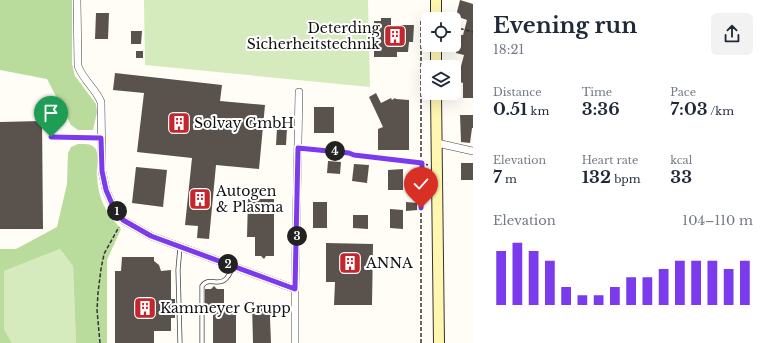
<!DOCTYPE html>
<meta charset="utf-8">
<style>
:root{--surface:#fff;--page:#f2f2f3;--text:#1f2937;--muted:#747a83;--accent:#7c3aed}
body{margin:0;font-family:"Libre Baskerville",serif;background:var(--page);color:var(--text);height:100vh;display:flex;flex-direction:column;font-size:15px;white-space:nowrap}
*{box-sizing:border-box;margin:0}
p{font-size:13px;color:var(--muted)}
.icon{flex:none;width:22px;height:22px;fill:none;stroke:currentColor;stroke-width:2;stroke-linecap:round;stroke-linejoin:round}
.map{position:relative;flex:1;overflow:hidden}
.panel{display:flex;flex-direction:column;background:var(--surface);width:300px}
.panel>*{flex:none}
.tools{position:absolute;left:421px;top:12px;display:grid;gap:8px}
.tools a{display:grid;place-items:center;width:40px;height:40px;border-radius:6px;background:var(--surface);box-shadow:0 4px 16px #0002;font-size:20px}
.pin{position:absolute;display:grid;place-items:center;width:34px;height:34px;color:#fff;margin:-41px -17px;border-radius:50% 50% 50% 0;rotate:-45deg;box-shadow:0 0 4px #0007}
.pin .icon{rotate:45deg}
.km{position:absolute;width:20px;height:20px;margin:-10px;border-radius:50%;background:#222;color:#fff;font-size:11px;line-height:20px;text-align:center}
.round{display:grid;place-items:center;flex:none;width:42px;height:42px;border-radius:6px;background:var(--page)}
.overview{display:flex;align-items:center;justify-content:space-between;height:68px;padding:0 20px}
h1{font-size:22px;font-weight:800;line-height:30px}
.metrics{display:grid;grid-template-columns:repeat(3,1fr);gap:6px;height:68px;padding:4px 20px}
.metrics div{display:grid;align-content:center}
.metrics b{font-size:17px;font-weight:800}
.metrics small{font-size:11px;font-weight:400}
.metrics p{font-size:11px}
.chart{height:112px;padding:8px 20px}
.chart p{display:flex;justify-content:space-between}
.chart svg{width:100%;height:72px;margin-top:4px;stroke:var(--accent);stroke-width:6}
main{display:flex;flex:1;min-height:0}
.map>svg:first-child{display:block}
</style>
<main>
<div class="map">
<svg width="473" height="343" viewBox="0 0 473 343">
<rect width="100%" height="100%" fill="#fffdf5"/>
<!-- green -->
<g fill="#d5ebbd">
<polygon points="144,0 368,0 370,87 145,65"/>
<polygon points="60,249 73,266 76,343 12,343 4,329 4,271"/>
</g>
<!-- forest -->
<g fill="#b9dc9c">
<polygon points="0,0 72,0 72,64 75,76 96,104 97,112 93,130 78,130 71,125 47,79 0,70"/>
<path d="M78 144C84 144 91 143 95 148 100 155 96 169 97 176 98 199 106 213 121 229L107 260V343H76L73 266 60 249 4 271V329L12 343H0V249H16L57 227 67 184 68 153 71 147Z"/>
</g>
<!-- building -->
<g fill="#5a524d">
<polygon points="460,0 473,4 473,98 463,98 463,83 457,81 464,55 456,53 461,35 463,35 467,20 456,16"/>
<polygon points="96,13 109,13 108,39 95,39"/>
<polygon points="381,18 391,18 391,25 414,25 413,42 409,42 408,52 397,52 397,57 374,57 374,46 377,46 377,28 374,28 374,21 381,21"/>
<polygon points="131,31 142,31 141,44 131,44"/>
<rect x="136" y="51" width="7" height="7"/>
<polygon points="115,73 222,85 220,101 265,105 259,169 216,165 209,239 197,238 198,226 185,225 192,158 137,152 144,93 113,90"/>
<polygon points="376,93 381,103 391,98 392,100 395,98 396,99 409,100 409,150 378,150 378,129 383,127 369,97"/>
<rect x="314" y="107" width="20" height="26"/>
<polygon points="460,115 473,115 473,128 472,128 470,143 461,142"/>
<polygon points="42,121 43,229 0,229 0,122"/>
<polygon points="277,128 287,128 286,145 276,145"/>
<polygon points="328,161 341,162 340,174 327,173"/>
<rect x="461" y="163" width="12" height="17"/>
<polygon points="354,164 369,165 367,183 352,181"/>
<polygon points="136,167 167,170 163,207 132,203"/>
<polygon points="403,169 403,190 388,190 388,170"/>
<polygon points="248,199 274,199 274,256 266,256 264,259 261,256 255,256 255,237 247,237"/>
<rect x="313" y="202" width="14" height="26"/>
<polygon points="406,202 418,203 418,210 406,211"/>
<polygon points="390,209 403,210 403,229 390,228"/>
<polygon points="353,215 368,215 368,229 353,228"/>
<polygon points="326,243 373,244 372,305 334,305 335,282 326,282"/>
<polygon points="122,257 154,257 154,261 159,265 161,271 171,270 171,299 175,299 175,318 171,318 171,331 154,331 154,343 115,343 115,271 121,271"/>
<polygon points="214,286 217,289 224,289 224,307 236,307 236,343 213,343 213,307 205,307 205,289 211,289"/>
<polygon points="259,303 272,306 272,318 270,318 271,343 253,343 252,305 257,305"/>
</g>
<g fill="none" stroke-linecap="round" stroke-linejoin="round">
<!-- lane casing -->
<g stroke="#444" stroke-width="5">
<g id="lane">
<polyline points="51,137 101,138"/>
<polyline points="298,147 349,153"/>
<polyline points="180,343 178,270 180,247"/>
<path d="M202 343V286C211 273 223 295 233 266"/>
</g>
</g>
<!-- street casing -->
<g stroke="#444" stroke-width="8">
<g id="street">
<path d="M77 0 78 66C83 80 96 89 101 102L102 171 106 190 113 206 123 220 151 236 295 289V343"/>
<polyline points="437,143 473,151"/>
<polyline points="295,289 299,92"/>
</g>
</g>
<!-- secondary casing -->
<g stroke="#333" stroke-width="12">
<g id="secondary">
<polyline points="436,19 436,0"/>
<polyline points="436,45 436,67"/>
<polyline points="436,93 439,343"/>
</g>
</g>
<!-- path -->
<g stroke="#333" stroke-width="1.5" stroke-dasharray="4 2" stroke-linecap="butt">
<polyline points="454,27 473,32"/>
<polyline points="354,155 421,163 428,165"/>
<polyline points="100,343 97,310 98,293 101,269 104,254 119,227"/>
<polyline points="421,343 421,21 427,14"/>
</g>
<!-- lane -->
<use href="#lane" stroke="#fff" stroke-width="3.5"/>
<!-- street -->
<use href="#street" stroke="#fff" stroke-width="7"/>
<!-- secondary -->
<use href="#secondary" stroke="#fff6b0" stroke-width="10"/>
</g>
<g fill="none" stroke-linecap="round" stroke-linejoin="round">
<!-- route casing -->
<g stroke="#fff" stroke-width="8">
<polyline id="route" points="51,137 101,138 102,171 106,190 113,206 123,220 151,236 295,289 298,148 349,153 354,155 422,163 421,208"/>
</g>
<!-- route -->
<use href="#route" stroke="#7c3aed" stroke-width="5"/>
</g>
<!-- icons -->
<defs>
<g id="building-square" transform="scale(1.15)"><rect x="-9" y="-9" width="18" height="18" rx="4" fill="#c4262e" stroke="#fff"/><path d="M-4-6H4V6H1V3H-1V6H-4ZM-2.5-4.3h1.7v1.8h-1.7ZM.8-4.3h1.7v1.8H.8ZM-2.5-1h1.7V.8h-1.7ZM.8-1h1.7V.8H.8Z" fill="#fff"/></g>
</defs>
<g fill-rule="evenodd">
<use href="#building-square" x="395" y="36"/>
<use href="#building-square" x="179" y="123"/>
<use href="#building-square" x="200" y="199"/>
<use href="#building-square" x="350" y="263"/>
<use href="#building-square" x="145" y="308"/>
</g>
<g text-anchor="middle" dominant-baseline="central" stroke-width="4" stroke-linejoin="round" paint-order="stroke">
<!-- poi labels -->
<g font-size="14" fill="#111" stroke="#fff" text-anchor="start">
<text x="380" y="28" text-anchor="end">Deterding<tspan x="380" dy="16">Sicherheitstechnik</tspan></text>
<text x="194" y="123">Solvay GmbH</text>
<text x="216" y="191">Autogen<tspan x="216" dy="16">&amp; Plasma</tspan></text>
<text x="366" y="263">ANNA</text>
<text x="160" y="308">Kammeyer Grupp</text>
</g>
</g>
</svg>
<div class="tools">
<a><svg class="icon" aria-label="locate" viewBox="0 0 24 24"><circle cx="12" cy="12" r="6"/><path d="M12 2v4M12 18v4M2 12h4M18 12h4"/></svg></a>
<a><svg class="icon" aria-label="layers" viewBox="0 0 24 24"><path d="M12 4l9 5-9 5-9-5zM3 14l9 5 9-5"/></svg></a>
</div>
<div class="pin" style="left:51px;top:137px;background:#1e9e55"><svg class="icon" aria-label="arrive" viewBox="0 0 24 24"><path d="M6 21V4h12l-3 4 3 4H6"/></svg></div>
<div class="pin" style="left:421px;top:208px;background:#d93025"><svg class="icon" aria-label="check" viewBox="0 0 24 24"><path d="M5 12l5 5 9-10"/></svg></div>
<b class="km" style="left:117px;top:211px">1</b>
<b class="km" style="left:228px;top:264px">2</b>
<b class="km" style="left:297px;top:236px">3</b>
<b class="km" style="left:335px;top:151px">4</b>
</div>
<section class="panel">
<div class="overview"><div><h1>Evening run</h1><p>18:21</p></div><a class="round"><svg class="icon" aria-label="share" viewBox="0 0 24 24"><path d="M12 15V3M7 8l5-5 5 5M5 13v7h14v-7"/></svg></a></div>
<div class="metrics">
<div><p>Distance</p><b>0.51<small> km</small></b></div>
<div><p>Time</p><b>3:36</b></div>
<div><p>Pace</p><b>7:03<small> /km</small></b></div>
</div>
<div class="metrics">
<div><p>Elevation</p><b>7<small> m</small></b></div>
<div><p>Heart rate</p><b>132<small> bpm</small></b></div>
<div><p>kcal</p><b>33</b></div>
</div>
<div class="chart"><p><span>Elevation</span>104–110 m</p>
<svg viewBox="0 0 160 44" preserveAspectRatio="none"><path d="M5 44V11M15 44V6M25 44V11M35 44V17M45 44V33M55 44V38M65 44V38M75 44V33M85 44V27M95 44V27M105 44V22M115 44V17M125 44V17M135 44V17M145 44V22M155 44V17"/></svg>
</div>
</section>
</main>
